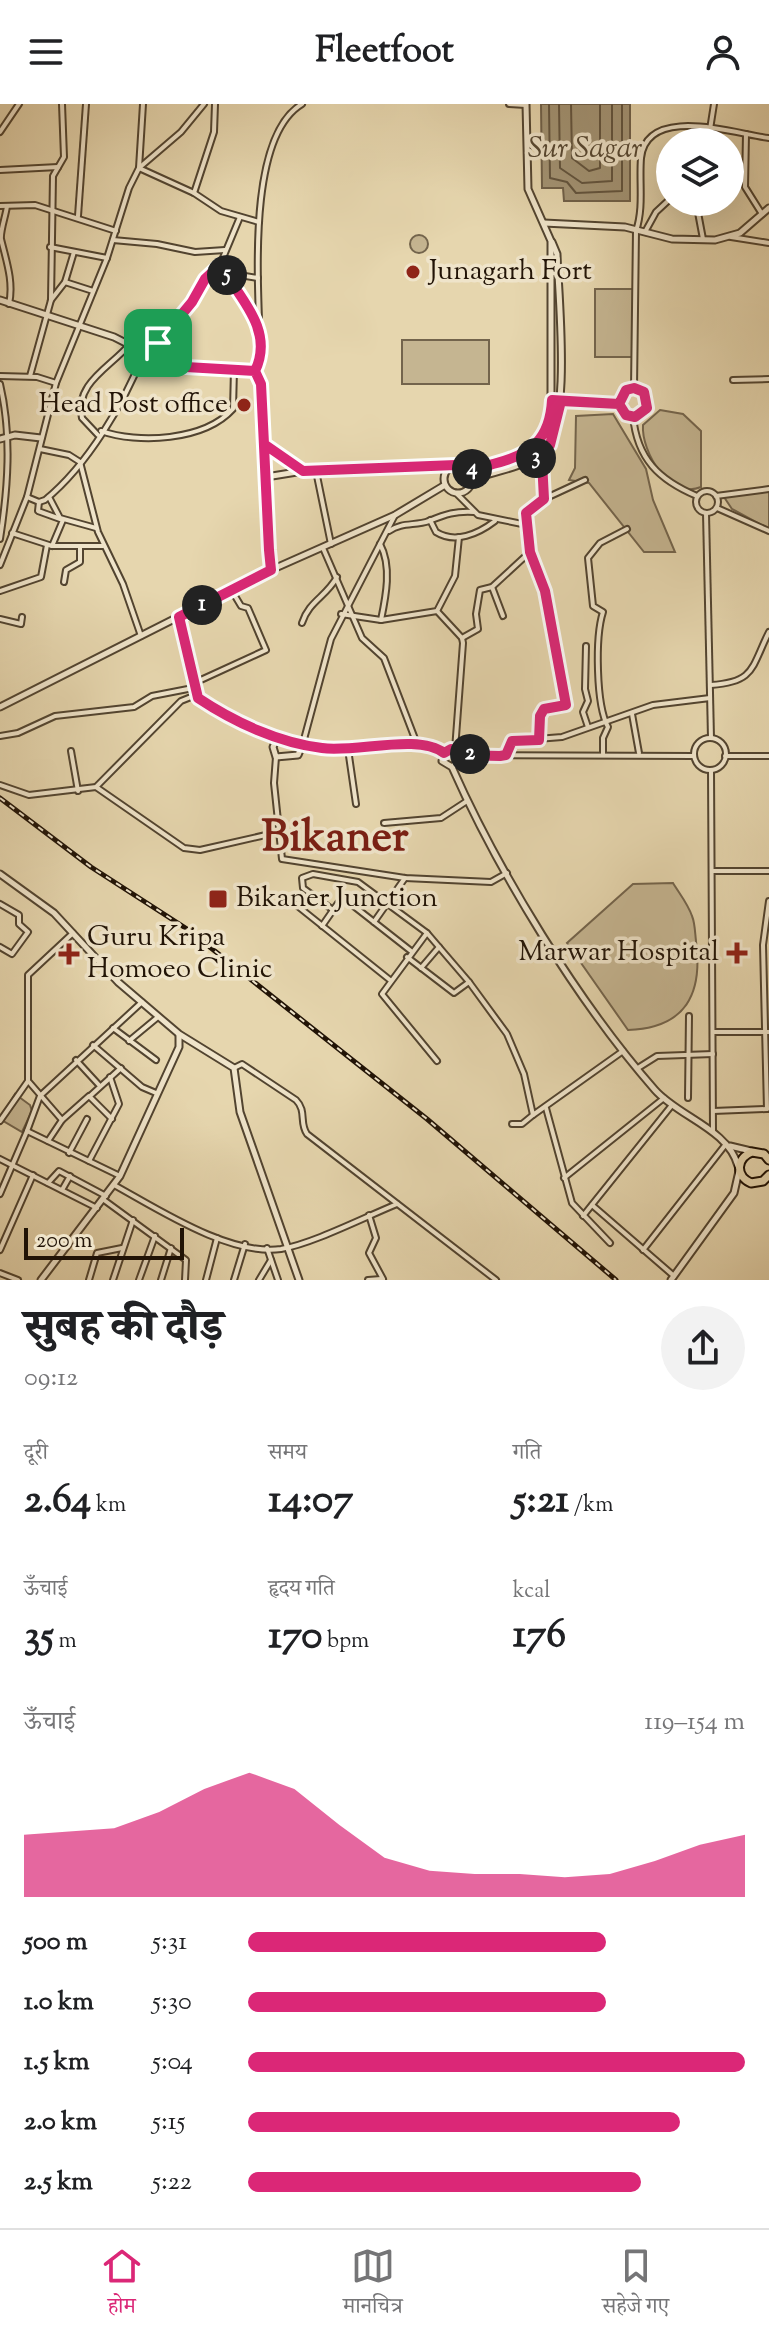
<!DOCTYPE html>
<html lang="hi">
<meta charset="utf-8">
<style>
:root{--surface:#fff;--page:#f2f2f2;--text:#202124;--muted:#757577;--line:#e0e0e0;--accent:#db2777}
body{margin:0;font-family:"Sorts Mill Goudy","Noto Serif Devanagari",serif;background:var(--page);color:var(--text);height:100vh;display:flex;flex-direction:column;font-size:30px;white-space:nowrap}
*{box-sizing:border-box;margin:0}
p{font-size:26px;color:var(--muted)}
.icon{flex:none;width:44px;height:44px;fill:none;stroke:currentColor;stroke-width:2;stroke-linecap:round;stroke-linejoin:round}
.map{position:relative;height:1176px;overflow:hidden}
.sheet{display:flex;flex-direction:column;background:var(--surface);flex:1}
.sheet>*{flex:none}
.tools{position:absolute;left:656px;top:24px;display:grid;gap:16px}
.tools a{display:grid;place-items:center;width:88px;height:88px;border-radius:50%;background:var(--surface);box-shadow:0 8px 32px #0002;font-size:40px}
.scale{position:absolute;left:24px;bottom:20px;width:160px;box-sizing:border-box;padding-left:8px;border:4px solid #211306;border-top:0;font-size:22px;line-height:28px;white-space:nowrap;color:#211306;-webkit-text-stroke:6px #efe4ca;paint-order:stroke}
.pin{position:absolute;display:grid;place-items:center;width:68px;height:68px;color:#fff;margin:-34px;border-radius:16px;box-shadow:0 4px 12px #0006}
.km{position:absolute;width:40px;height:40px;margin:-20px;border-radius:50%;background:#222;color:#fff;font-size:22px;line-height:40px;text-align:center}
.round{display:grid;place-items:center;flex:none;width:84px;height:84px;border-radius:42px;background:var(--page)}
.head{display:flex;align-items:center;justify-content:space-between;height:136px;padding:0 24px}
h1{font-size:44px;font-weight:800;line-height:60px}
.metrics{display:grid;grid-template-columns:repeat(3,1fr);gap:12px;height:136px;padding:8px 24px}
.metrics div{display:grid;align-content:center}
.metrics b{font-size:40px;font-weight:800}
.metrics small{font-size:22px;font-weight:400}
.metrics p{font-size:22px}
.chart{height:224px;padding:16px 24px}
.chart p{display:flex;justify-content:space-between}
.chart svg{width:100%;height:144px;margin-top:8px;fill:var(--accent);opacity:.7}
ul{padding:0 24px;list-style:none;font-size:26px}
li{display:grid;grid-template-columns:128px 96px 1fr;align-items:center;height:60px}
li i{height:20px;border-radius:10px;background:var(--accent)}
header{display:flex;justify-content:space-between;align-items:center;height:104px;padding:0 24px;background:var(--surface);font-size:36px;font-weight:800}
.dock{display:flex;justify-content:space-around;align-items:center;height:112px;border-top:2px solid var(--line);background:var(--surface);font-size:22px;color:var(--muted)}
.dock a{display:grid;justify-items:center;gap:4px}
.dock .on{color:var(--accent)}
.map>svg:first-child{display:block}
</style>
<header><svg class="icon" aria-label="menu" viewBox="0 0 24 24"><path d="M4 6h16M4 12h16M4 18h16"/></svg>Fleetfoot<svg class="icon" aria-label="person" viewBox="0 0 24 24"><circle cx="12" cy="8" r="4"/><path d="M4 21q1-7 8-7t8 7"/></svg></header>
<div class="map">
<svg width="769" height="1176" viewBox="0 0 769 1176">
<rect width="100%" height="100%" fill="#e6d6ae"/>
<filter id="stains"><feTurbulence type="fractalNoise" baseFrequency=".0025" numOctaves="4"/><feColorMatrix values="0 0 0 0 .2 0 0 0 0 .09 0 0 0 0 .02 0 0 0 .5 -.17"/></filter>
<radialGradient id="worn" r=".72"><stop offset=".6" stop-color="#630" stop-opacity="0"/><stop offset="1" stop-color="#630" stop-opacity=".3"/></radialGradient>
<!-- green -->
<g fill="#c5b591" stroke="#73644c" stroke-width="2">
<circle cx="419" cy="140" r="9"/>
<rect x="595" y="185" width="39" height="68"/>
<rect x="402" y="236" width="87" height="44"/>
<path d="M660 306 683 310 701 327V383C670 396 641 348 643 321Z"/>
<polygon points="613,310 646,365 653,396 675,448 644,448 589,379 569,376 575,364 576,312"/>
<polygon points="769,387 769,425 732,405 724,393"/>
<path d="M673 779C679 789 688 800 692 812 695 819 695 829 696 837 703 890 686 924 628 926L567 839 633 780Z"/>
<polygon points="15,990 30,1001 32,1007 22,1028 0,1015"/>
</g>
<!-- water -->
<polygon fill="#a39475" stroke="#6f6049" stroke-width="2" points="541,0 630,0 630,97 564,97 563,84 542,84"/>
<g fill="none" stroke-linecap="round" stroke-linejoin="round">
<!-- shore -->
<g stroke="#62543e" stroke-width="2">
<polyline points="549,0 550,74 567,78 576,89 622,87 622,0"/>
<polyline points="559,0 560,64 582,79 612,77 612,0"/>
<polyline points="571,0 572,54 589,67 600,64 600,0"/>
</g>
<!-- minor casing -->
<g stroke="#524430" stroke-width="8">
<g id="minor">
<polyline points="143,0 139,64 194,89 221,107 259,118"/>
<polyline points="509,0 526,1"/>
<polyline points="0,28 19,0"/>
<polyline points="746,30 745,83 762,110"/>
<polyline points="708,38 714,0"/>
<polyline points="0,66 58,63"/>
<polyline points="194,89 214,28 215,0"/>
<polyline points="696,98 703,135"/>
<polyline points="0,102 35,101 116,127"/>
<path d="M7 102C6 111 0 127 1 135 6 156 14 178 9 200"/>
<polyline points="78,112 86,0"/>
<polyline points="240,113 220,161 258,220"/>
<polyline points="645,128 656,108 670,95"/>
<polyline points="731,133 769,139"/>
<polyline points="113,136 157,140 195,148 225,146"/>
<polyline points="50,143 107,154"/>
<polyline points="227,169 258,174"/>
<polyline points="65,178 93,187"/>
<polyline points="51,196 65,178 74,148"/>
<path d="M154 252C157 235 206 173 220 161"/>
<path d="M255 267 260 247C259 188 245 34 302 0"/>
<polyline points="0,272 37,273 56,279"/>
<polyline points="30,272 51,196 53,72 64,53 62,0"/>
<polyline points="733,276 769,275"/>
<path d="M0 280C12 331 8 384 0 435"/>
<path d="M634 284 636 127C644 103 639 79 641 54 647 0 735 30 769 34"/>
<circle cx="634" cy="299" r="14"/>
<polyline points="552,296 619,300"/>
<path d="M633 312C637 355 659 376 697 392"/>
<path d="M101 327C138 340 204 337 233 305L234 265"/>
<path d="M98 331 82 314C74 279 111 263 130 240"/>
<polyline points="40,345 69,351 80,358 98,428 123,480 141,532"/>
<polyline points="536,353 542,357 544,395"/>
<polyline points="316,367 331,440"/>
<circle cx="707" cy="398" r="11"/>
<polyline points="456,389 478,411 527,421"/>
<polyline points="716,392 769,385"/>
<path d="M27 393 39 398 45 396C88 361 124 299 144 249"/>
<polyline points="49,393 60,414 96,424"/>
<polyline points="39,398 38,407 63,416 52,442"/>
<polyline points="717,404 769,427"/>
<polyline points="706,409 711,634"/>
<path d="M430 416 436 428C455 440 478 430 495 417"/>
<path d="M389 427C402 418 415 422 429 417 446 410 455 407 474 408"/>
<polyline points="12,429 52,442 103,442"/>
<path d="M380 440C392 462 386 492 381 516"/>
<polyline points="323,444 362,534 384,554 417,640"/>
<polyline points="0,461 27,393 56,279 107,154 129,84 139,64 181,28 204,0"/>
<polyline points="64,478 66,466 80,458 80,442"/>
<polyline points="492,483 503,512"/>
<polyline points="0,487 41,473 47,441"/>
<polyline points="437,507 462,534 463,539 455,646"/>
<polyline points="341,510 381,516 437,507 455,472 459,433"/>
<polyline points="0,515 21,520 22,513"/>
<path d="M302 519C309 497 326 493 337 473"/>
<polyline points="462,534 478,525 476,510 480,486 492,483 530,448"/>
<polyline points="586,542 585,585 588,597 583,608 588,623"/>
<polyline points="192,580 266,546 248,504 241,502 232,487"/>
<path d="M711 581C755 578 751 564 769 528"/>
<polyline points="632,610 639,649"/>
<polyline points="0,632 18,629 55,612 134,603 152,592 193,584"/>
<circle cx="710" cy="650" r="16"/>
<polyline points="539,636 540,612 544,605 566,601 545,487 530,448 526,409 544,395 585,376"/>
<polyline points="303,639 331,535 395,411"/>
<polyline points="348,645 356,700"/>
<polyline points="71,647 78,687"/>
<path d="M603 650V634L608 623C596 601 595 533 603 508L593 502 588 454 600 439 627 425"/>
<polyline points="460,651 694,652"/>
<polyline points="506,651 508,639 512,637 562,633 653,601 710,594"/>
<polyline points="725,652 769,652"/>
<polyline points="276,653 274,679 282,755 405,774 491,778 507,769"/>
<polyline points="711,666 713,1027"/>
<polyline points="0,681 29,691 96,683 181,597 196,591"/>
<polyline points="96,683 184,744 200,746 279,728"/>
<polyline points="384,719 441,714 467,697"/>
<polyline points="712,767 769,767"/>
<polyline points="0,800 19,811 19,820 28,828 12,850 0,843"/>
<polyline points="295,800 390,876"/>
<polyline points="333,806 303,784 302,774 313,770 358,778 427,829 469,878 507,930 524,970 533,1011 623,947"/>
<polyline points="374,818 405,774"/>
<polyline points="322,822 338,799 346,796 411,847"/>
<polyline points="427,829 382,890 437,957"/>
<polyline points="407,853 454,889 469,878"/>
<polyline points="421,864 439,843"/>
<polyline points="113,924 156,956"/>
<polyline points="713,928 769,928"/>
<polyline points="129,937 158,913"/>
<polyline points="93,941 142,983 156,989"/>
<polyline points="76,956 99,981"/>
<path d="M234 964 242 960 296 996C307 1007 299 1019 307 1030L496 1176"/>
<polyline points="638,964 657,952 713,950"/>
<polyline points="29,978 62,1016"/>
<polyline points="90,992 121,964"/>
<polyline points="688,994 689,912"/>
<polyline points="546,1004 572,1099 610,1139"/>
<polyline points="767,1005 763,841 769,797"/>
<polyline points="713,1007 767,1005"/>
<polyline points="0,1017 28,977 28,871 73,829"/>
<polyline points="512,1020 522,1020 533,1011"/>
<polyline points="27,1027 40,992 142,898"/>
<polyline points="48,1037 62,1016 89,992 112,1015"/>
<polyline points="69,1049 87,1015"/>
<polyline points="0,1055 97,1104"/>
<polyline points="89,1057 119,1000 110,973"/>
<polyline points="564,1074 664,994"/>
<polyline points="48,1079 59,1067 106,1092"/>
<path d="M114 1081C158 1105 229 1152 281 1145 312 1140 365 1113 397 1100"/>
<polyline points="62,1086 70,1072"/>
<polyline points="0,1090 27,1027 120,1072"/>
<polyline points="104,1096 186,1156 185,1176"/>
<polyline points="592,1101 674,1172"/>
<polyline points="369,1111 376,1134 369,1149 383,1175"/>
<polyline points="583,1112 672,1001"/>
<polyline points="267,1144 278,1176"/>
<polyline points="0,1146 33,1071"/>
<polyline points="643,1146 726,1040"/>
<polyline points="0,1169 18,1176"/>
<polyline points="89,1176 97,1149 122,1144"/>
<polyline points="113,1176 133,1116"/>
<polyline points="139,1176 155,1132"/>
<polyline points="161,1176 171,1144"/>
<polyline points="206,1176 217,1134"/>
<polyline points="234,1176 245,1140"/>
<polyline points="259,1176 271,1156"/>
<polyline points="368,1176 381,1175"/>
</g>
</g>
<!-- tertiary casing -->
<g stroke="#524430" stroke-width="9">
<g id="tertiary">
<polyline points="544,119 625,123 672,135 715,136 740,129 769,104"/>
<polyline points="0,196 114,233 167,260 255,267 261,280 271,466"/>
<polyline points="0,335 15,331 41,334"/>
<polyline points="264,340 302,366"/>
<circle cx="458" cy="375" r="14"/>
<path d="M469 365C504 358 540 353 551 314V137L528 85 526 0"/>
<polyline points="266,373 303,367 453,361"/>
<path d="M472 375C494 368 524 363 542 349 573 324 558 191 557 150L552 138"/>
<polyline points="179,513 196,591 232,615 277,634"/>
<polyline points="0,603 271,466 395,411 445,381"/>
<polygon points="277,634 303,639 298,651 276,653 273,643"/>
<path d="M303 639C345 653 415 628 444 649"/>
<path d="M452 663 459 657 460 651 451 645 444 649 442 657 452 663C499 769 578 898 655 986 679 1013 728 1025 738 1062"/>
<polyline points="0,770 54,809 118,878 179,930 234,964 240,1008 299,1176"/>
<polyline points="730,1042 751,1047"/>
<polyline points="41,1176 120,1072 179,943 179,931"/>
<polyline points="671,1176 734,1089 739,1067"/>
</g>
</g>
<!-- primary casing -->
<g stroke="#211306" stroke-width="11">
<path id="primary" d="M769 1056 764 1050 752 1048C736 1054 735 1072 751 1079L763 1077 769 1071"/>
</g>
<!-- minor -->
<use href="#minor" stroke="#efe4ca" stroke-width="4"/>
<!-- tertiary -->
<use href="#tertiary" stroke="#efe4ca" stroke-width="5"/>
<!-- primary -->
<use href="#primary" stroke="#e6d6ae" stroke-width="7"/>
<!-- rail casing -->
<g stroke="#211306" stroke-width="5">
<polyline id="rail" points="0,694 91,763 187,825 427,1015 616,1176"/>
</g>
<!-- rail -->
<use href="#rail" stroke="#efe4ca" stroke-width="2" stroke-dasharray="6" stroke-linecap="butt"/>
</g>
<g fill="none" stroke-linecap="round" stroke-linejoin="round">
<!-- route casing -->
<g stroke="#fff" stroke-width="16">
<path id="route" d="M158 239 153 254 186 263 255 267 261 280 269 446 271 466 179 513 198 594C234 618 279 639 322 644 356 649 418 629 444 649L451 645 460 651 500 652 506 651 512 637 539 636 540 612 544 605 566 601 545 487 530 448 526 409 544 395 542 357 536 353 550 341 561 297 619 300 626 286 634 284 644 288 647 304 635 313 626 311 619 300 552 296C550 335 531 351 493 360 487 362 474 366 468 365 464 364 461 361 456 361L303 367 264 340 261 280 255 267C275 226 239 193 220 161L205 175 192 198 158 239"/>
</g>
<!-- route -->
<use href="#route" stroke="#db2777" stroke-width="10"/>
</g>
<!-- markers -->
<g fill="#8f2418" stroke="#efe4ca" stroke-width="3">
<circle cx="413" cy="168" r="8"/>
<circle cx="244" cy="301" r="8"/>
<rect x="208" y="785" width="20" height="20" rx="4"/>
<path d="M733 837h8v8h8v8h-8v8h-8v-8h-8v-8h8z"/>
<path d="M65 838h8v8h8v8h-8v8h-8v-8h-8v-8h8z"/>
</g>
<g text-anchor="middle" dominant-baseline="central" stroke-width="7" stroke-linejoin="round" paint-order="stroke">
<!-- poi labels -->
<g font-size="28" fill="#211306" stroke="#efe4ca" text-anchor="start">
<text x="429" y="168">Junagarh Fort</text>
<text x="228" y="301" text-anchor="end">Head Post office</text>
<text x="236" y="795">Bikaner Junction</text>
<text x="87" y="834">Guru Kripa<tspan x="87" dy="32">Homoeo Clinic</tspan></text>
<text x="719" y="849" text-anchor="end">Marwar Hospital</text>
</g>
<!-- water labels -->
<g font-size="30" font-style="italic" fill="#554732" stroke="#efe4ca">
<text x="585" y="45">Sur Sagar</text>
</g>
<!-- town labels -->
<g font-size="44" font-weight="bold" fill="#7a1f14" stroke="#efe4ca">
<text x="335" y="735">Bikaner</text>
</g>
</g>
<rect width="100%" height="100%" filter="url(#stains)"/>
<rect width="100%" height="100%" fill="url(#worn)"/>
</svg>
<div class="tools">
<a><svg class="icon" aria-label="layers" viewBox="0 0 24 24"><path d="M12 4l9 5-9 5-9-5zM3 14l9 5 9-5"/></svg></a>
</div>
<div class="scale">200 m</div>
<div class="pin" style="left:158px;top:239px;background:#1e9e55"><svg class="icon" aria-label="arrive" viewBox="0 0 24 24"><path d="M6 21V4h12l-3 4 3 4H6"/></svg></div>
<b class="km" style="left:202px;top:501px">1</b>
<b class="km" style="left:470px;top:650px">2</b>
<b class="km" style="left:536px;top:354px">3</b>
<b class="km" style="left:472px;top:365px">4</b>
<b class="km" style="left:227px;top:171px">5</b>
</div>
<section class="sheet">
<div class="head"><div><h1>सुबह की दौड़</h1><p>09:12</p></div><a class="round"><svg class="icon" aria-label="share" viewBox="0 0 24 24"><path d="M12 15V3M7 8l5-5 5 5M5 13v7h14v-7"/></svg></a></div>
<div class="metrics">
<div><p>दूरी</p><b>2.64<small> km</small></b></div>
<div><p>समय</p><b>14:07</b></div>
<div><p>गति</p><b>5:21<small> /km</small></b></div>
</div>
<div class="metrics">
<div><p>ऊँचाई</p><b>35<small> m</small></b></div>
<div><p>हृदय गति</p><b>170<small> bpm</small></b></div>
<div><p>kcal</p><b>176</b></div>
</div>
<div class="chart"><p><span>ऊँचाई</span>119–154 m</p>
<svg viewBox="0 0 160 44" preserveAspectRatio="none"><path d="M0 44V25L10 24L20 23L30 18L40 11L50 6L60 11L70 22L80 32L90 36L100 37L110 37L120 38L130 37L140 33L150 28L160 25V44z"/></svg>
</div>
<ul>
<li><b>500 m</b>5:31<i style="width:72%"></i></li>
<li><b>1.0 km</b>5:30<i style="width:72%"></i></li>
<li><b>1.5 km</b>5:04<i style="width:100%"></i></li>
<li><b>2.0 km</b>5:15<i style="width:87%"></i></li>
<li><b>2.5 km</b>5:22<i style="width:79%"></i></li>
</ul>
</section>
<nav class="dock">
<a class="on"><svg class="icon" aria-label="home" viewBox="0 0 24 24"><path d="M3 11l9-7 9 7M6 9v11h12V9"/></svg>होम</a>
<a><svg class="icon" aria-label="map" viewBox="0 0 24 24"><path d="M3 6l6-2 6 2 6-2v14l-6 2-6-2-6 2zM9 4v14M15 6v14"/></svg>मानचित्र</a>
<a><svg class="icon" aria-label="saved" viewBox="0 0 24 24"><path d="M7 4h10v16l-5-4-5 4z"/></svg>सहेजे गए</a>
</nav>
